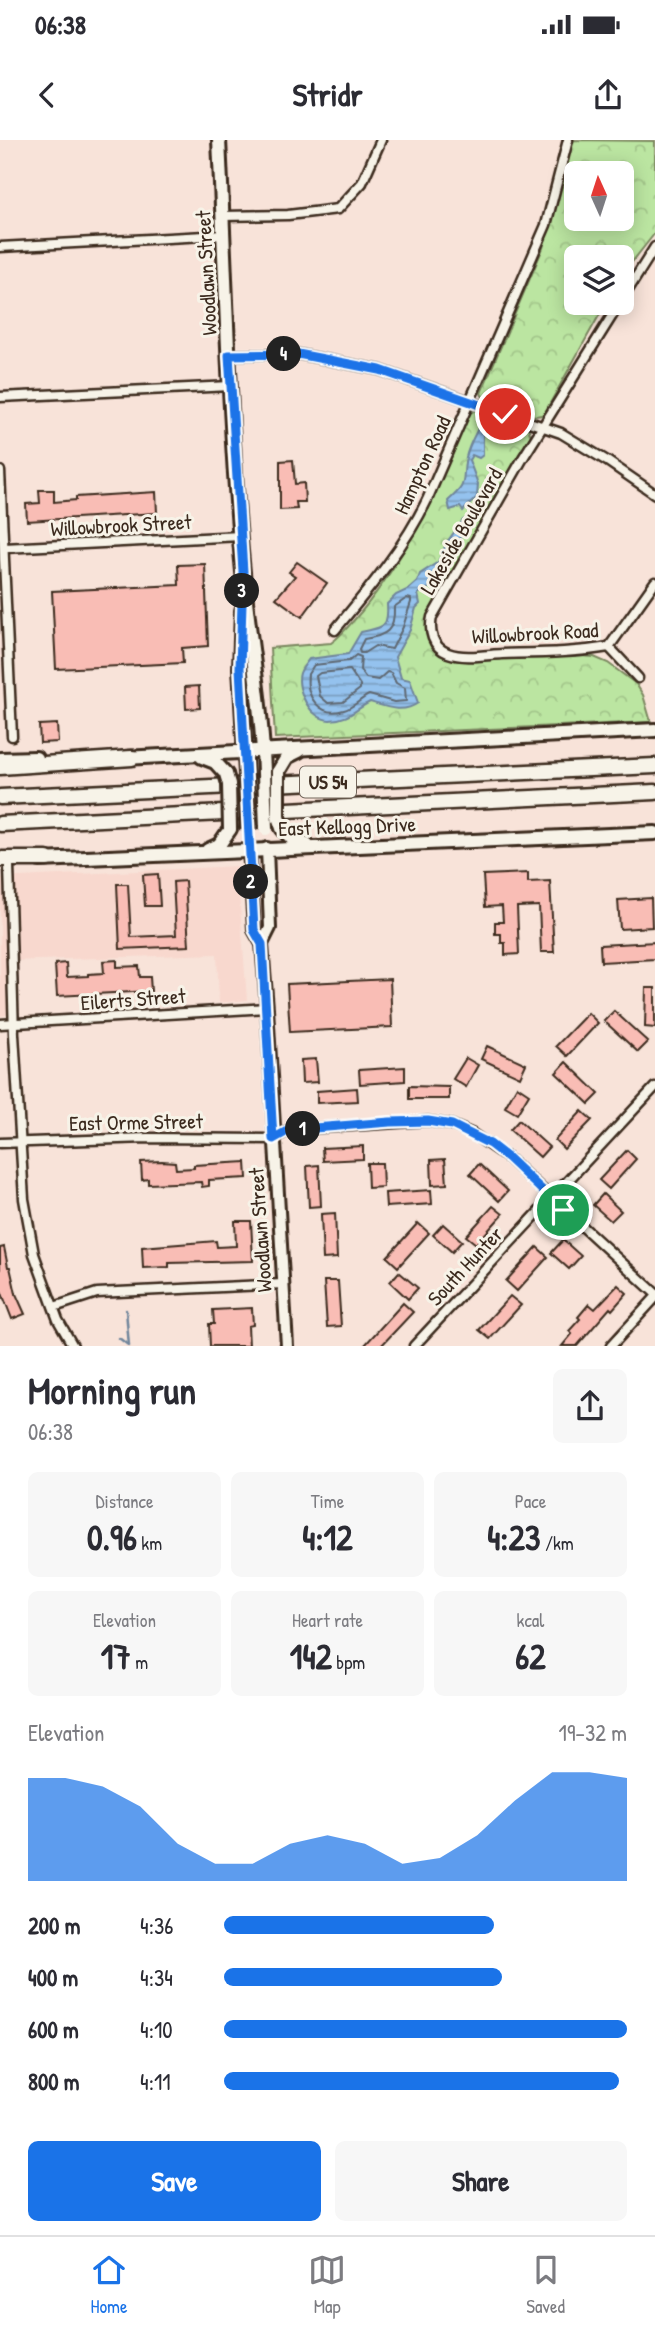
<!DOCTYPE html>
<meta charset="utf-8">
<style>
:root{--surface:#fff;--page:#f7f7f7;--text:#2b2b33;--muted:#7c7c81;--line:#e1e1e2;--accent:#1a73e8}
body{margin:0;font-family:"Patrick Hand",sans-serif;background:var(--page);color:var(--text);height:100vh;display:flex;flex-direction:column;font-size:26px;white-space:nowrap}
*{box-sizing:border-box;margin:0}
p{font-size:23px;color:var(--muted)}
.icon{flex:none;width:38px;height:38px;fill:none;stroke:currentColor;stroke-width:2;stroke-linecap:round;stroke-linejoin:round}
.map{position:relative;height:1206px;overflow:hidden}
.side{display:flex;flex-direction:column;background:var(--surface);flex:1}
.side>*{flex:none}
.needle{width:46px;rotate:357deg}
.fabs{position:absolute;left:564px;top:21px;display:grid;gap:14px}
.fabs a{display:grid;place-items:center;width:70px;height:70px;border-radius:10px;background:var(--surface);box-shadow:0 4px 18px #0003;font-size:35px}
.pin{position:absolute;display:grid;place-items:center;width:60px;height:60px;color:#fff;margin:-30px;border:4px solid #fff;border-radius:50%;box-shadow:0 2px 7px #0007}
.km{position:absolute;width:35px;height:35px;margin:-18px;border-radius:50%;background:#222;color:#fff;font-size:19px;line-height:35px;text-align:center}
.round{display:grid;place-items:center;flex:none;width:74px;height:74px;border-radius:10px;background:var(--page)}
.summary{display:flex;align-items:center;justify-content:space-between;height:119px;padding:0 28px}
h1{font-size:38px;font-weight:700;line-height:52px}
.figures{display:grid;grid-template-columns:repeat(3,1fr);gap:10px;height:119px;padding:7px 28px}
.figures div{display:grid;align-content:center;border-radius:10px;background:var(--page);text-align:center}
.figures b{font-size:35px;font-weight:700}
.figures small{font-size:19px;font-weight:400}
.figures p{font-size:19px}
.chart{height:196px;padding:14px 28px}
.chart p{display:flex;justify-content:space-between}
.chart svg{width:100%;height:126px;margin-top:7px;fill:var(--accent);opacity:.7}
.primary-button{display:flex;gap:14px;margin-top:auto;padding:14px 28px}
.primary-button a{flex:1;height:80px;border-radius:10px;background:var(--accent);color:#fff;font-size:28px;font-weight:700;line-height:80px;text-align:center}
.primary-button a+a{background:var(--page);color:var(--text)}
ul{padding:0 28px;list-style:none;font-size:23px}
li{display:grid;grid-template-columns:112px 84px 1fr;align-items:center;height:52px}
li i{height:18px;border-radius:9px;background:var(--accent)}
.status{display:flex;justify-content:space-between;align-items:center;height:49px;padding:0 35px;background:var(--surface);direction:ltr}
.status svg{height:19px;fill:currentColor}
header{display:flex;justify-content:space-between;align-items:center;height:91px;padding:0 28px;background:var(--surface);font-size:32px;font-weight:700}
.tabs{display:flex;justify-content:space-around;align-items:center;height:98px;border-top:2px solid var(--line);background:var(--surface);font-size:19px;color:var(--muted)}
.tabs a{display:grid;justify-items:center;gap:4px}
.tabs .current{color:var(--accent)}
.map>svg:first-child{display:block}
</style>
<div class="status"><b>06:38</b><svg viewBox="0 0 49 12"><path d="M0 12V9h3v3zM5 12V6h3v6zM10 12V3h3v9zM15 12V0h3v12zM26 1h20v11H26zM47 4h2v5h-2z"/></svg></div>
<header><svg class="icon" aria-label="back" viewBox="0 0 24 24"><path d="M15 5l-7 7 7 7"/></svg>Stridr<svg class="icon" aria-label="share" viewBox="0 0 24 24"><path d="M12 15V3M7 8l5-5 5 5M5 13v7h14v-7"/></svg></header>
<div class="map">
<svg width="655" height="1206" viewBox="0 0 655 1206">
<defs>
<pattern id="park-crowns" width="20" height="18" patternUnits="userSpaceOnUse" patternTransform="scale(1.75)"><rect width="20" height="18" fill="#bbe5a1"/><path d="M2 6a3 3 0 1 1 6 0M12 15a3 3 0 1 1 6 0" fill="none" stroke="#a2c58a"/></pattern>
<pattern id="water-rules" width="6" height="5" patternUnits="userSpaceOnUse" patternTransform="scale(1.75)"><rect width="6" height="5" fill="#94c2ee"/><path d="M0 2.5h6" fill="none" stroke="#7a9ec0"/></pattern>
</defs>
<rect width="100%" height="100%" fill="#f8e3d9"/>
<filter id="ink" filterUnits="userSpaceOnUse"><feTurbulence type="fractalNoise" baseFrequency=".0143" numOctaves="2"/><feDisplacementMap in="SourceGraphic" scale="14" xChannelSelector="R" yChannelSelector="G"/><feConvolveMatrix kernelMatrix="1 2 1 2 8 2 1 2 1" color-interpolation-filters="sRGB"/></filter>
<g filter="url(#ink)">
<!-- built -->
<polygon fill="#f8d8ce" points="237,726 247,860 219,863 217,814 9,821 9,875 0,876 0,738"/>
<!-- park -->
<g fill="url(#park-crowns)" stroke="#7b8860" stroke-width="2" fill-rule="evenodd">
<path d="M571 0 655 1V93L621 136V117H576V163H606L544 274C531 281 485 267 481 253L543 108 566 29ZM576 33H621V79H576Z"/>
<path d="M479 269 527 285 531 296 429 474 426 484 430 503 446 518 471 519 581 516 594 517 608 523 636 544 643 555 651 582 275 598 270 508 331 503C342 495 352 482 361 472 410 413 439 343 469 273Z"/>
</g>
<!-- water -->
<g fill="url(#water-rules)" stroke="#70859b" stroke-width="2">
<path d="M483 280V315L479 318 472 315 469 320 478 344 477 357 463 371 460 367 450 370 448 361C467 344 462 345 465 322 467 309 476 291 483 280Z"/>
<path d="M466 379V389L460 398 457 411 445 421 432 446 418 454 420 464 416 468 410 490 395 517 401 538 410 540 418 563C403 574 386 567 370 562 354 570 350 579 330 580 311 580 295 550 300 533 302 528 306 523 309 519L348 514 361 492C381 487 389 490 387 464L396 455 409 449 417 442 420 434 438 422 447 402 463 380Z"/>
</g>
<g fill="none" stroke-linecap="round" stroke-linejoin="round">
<!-- shore -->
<g stroke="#5f6771" stroke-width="2">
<path d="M407 458 411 459V462L403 487 392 509 375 506 364 513H360L359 509 364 499C387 496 395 490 394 467Z"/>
<path d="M356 515 361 517 360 530 366 538 378 540 387 532 391 533 396 543 405 548 406 561 394 562 369 555C360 559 353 568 344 570 320 578 305 557 308 534L314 525 349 521Z"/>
<polygon points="350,530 360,545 360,549 343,562 328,563 320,556 316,536 320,533"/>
</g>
<!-- stream -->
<g stroke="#70859b" stroke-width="2.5">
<polyline points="126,1170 129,1206"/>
<polyline points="119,1198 128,1205"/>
</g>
</g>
<!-- building -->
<g fill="#f9bdb5" stroke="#3b2a1e" stroke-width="2">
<polygon points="293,320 295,344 304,343 305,362 296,362 297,369 280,370 280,321"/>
<polygon points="39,350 54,350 54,362 76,360 76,357 156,352 157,373 27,381 26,364 40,363"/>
<polygon points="297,422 327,443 302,477 276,458 295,436 289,432"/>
<polygon points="205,424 208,506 182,508 183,523 56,529 52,451 179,445 178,425"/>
<polygon points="199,546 200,568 186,569 185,547"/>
<polygon points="57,584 58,602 40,603 39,585"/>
<polygon points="528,733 528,742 550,741 554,812 541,812 539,766 517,767 519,814 505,815 505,803 501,803 501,794 495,794 495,782 503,782 502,766 485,767 483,735"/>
<polygon points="158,734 160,766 145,766 143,735"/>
<polygon points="185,741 189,806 120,809 117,744 128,744 131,797 176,795 173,742"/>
<polygon points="651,758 652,787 620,789 618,760"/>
<polygon points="655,802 655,819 601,822 600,805"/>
<polygon points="117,820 117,827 139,826 140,837 150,837 151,851 57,856 55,824 66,823 67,837 88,836 88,834 104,833 103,821"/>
<polygon points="390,839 392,887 290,892 287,844"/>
<polygon points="646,848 655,848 655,888 645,887"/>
<polygon points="614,871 648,902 638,912 604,881"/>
<polygon points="588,873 598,883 567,916 556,906"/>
<polygon points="487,906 526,924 520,937 481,919"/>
<polygon points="466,918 478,925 466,947 453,939"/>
<polygon points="316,919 318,942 302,943 301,920"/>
<polygon points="566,922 599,954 589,964 556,933"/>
<polygon points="405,927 405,941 360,944 359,930"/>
<polygon points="409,946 449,947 449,959 409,959"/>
<polygon points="517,946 529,954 517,974 505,967"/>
<polygon points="357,948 358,961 317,963 317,951"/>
<polygon points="582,971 592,980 564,1009 555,1000"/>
<polygon points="519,980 549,1007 540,1017 510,990"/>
<polygon points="363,1006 363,1019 323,1021 322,1008"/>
<polygon points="627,1010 636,1019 609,1049 599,1040"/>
<polygon points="445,1019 447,1044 432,1045 431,1020"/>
<polygon points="162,1021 175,1022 176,1029 194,1028 194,1025 246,1022 247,1038 209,1040 209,1046 202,1047 201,1042 148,1044 148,1039 142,1040 141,1022"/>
<polygon points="367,1023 382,1023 383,1047 368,1048"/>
<polygon points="479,1024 508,1051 499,1061 470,1034"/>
<polygon points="319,1025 321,1066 309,1067 307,1026"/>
<polygon points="431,1050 432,1064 386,1067 385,1053"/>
<polygon points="603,1054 621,1071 611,1081 593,1065"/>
<polygon points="493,1066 503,1074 476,1104 466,1096"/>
<polygon points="335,1073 337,1118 323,1119 321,1074"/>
<polygon points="235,1081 251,1081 253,1121 169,1123 169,1127 143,1128 142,1107 216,1101 217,1107 236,1106"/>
<polygon points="418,1083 429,1093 398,1127 387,1117"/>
<polygon points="443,1084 462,1101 452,1112 433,1095"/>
<polygon points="563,1100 581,1116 569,1129 551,1113"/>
<polygon points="4,1107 8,1127 10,1127 16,1154 25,1174 12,1179 0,1148 0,1108"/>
<polygon points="537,1107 548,1117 517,1151 506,1141"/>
<polygon points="399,1132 418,1148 408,1159 390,1142"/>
<polygon points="324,1141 338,1141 341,1186 327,1187"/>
<polygon points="618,1145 627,1153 612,1170 610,1168 577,1206 562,1206 572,1194 569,1191 580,1179 578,1177 589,1164 595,1169"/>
<polygon points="510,1156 521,1165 490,1199 479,1190"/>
<polygon points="403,1163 413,1172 381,1206 364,1206"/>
<polygon points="252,1168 253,1185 248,1186 249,1206 210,1206 209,1184 214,1184 213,1170"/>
</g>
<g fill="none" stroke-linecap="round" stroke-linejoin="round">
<!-- minor casing -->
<g stroke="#3b2a1e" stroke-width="13">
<g id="minor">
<polyline points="223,76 288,75 338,69 362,43 381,0"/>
<polyline points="0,107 224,95"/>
<polyline points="621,161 655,107"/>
<path d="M620 163 523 318 432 477C429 491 432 507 448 513 464 519 485 515 502 514 538 513 574 513 609 507L655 442"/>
<polyline points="229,215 298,214 380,230 561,293 607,321 655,354"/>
<polyline points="0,257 231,246"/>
<polyline points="0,331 12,596"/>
<polyline points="4,408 241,396"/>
<path d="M335 490C369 449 404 408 427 360L546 85 568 0"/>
<polyline points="609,507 638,538"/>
<polyline points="9,725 14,894 24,1059 34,1114 58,1180 73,1206"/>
<polyline points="0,884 267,868"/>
<polyline points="0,1003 148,998 273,999 289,990 428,981 452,985 473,994 508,1018 655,1153"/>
<polyline points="54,1167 97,1153 283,1144"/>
<polyline points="414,1206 655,947"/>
<polyline points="611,1206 655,1158"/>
</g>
</g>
<!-- tertiary casing -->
<g stroke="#3b2a1e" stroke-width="16">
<g id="tertiary">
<polyline points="249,709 254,790 262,804 267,868 287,1206"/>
<polyline points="262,804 270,788 267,708"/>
</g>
</g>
<!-- secondary casing -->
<g stroke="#3b2a1e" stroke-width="18">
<g id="secondary">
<path d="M219 0C226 144 229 288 243 432 249 499 262 565 264 633"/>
<polyline points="242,470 240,528 246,634"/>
<polyline points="202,617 215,622 226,634"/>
<polyline points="124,618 655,590"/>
<polyline points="0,619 36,618"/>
<polyline points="278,632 287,617 299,611"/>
<polyline points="282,688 293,700 307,705"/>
<polyline points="208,710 219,705 230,689"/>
<polyline points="40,720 655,693"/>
</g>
</g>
<!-- motorway casing -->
<g stroke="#3b2a1e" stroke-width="19">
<g id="motorway">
<polyline points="0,627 132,618"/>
<polyline points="0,657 655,626"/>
<polyline points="0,684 655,652"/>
<polyline points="0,719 47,719"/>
</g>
</g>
<!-- minor -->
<use href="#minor" stroke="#f7f3e8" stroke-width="8"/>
<!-- tertiary -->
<use href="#tertiary" stroke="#f7f3e8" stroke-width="10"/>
<!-- secondary -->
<use href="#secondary" stroke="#f7f3e8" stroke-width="12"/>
<!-- motorway -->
<use href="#motorway" stroke="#f7f3e8" stroke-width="14"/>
<!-- secondary-bridge casing -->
<g stroke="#3b2a1e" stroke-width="18" stroke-linecap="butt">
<g id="secondary-bridge">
<polyline points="278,632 278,677 282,688"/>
<polyline points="264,633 266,689"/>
<polyline points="226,634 229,644 230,689"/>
<polyline points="246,634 248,690"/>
</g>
</g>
<!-- secondary-bridge -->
<use href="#secondary-bridge" stroke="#f7f3e8" stroke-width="12"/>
</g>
</g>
<g fill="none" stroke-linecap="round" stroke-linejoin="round" filter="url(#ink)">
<!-- route casing -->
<g stroke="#fff" stroke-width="14">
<polyline id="route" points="505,274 380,230 298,214 229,215 243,431 240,528 254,790 262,804 273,999 289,990 390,982 428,981 452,985 490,1004 508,1018 563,1070"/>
</g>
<!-- route -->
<use href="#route" stroke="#1a73e8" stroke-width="9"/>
</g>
<g text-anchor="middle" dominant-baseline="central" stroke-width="6" stroke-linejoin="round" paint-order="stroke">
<!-- shield labels -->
<rect fill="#f7f3e8" stroke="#73665b" stroke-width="2" x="300" y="626.5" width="56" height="31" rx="5"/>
<g font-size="19" font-weight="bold" fill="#3b2a1e">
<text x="328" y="642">US 54</text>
</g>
<!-- street labels -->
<g font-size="21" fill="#3b2a1e" stroke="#f7f3e8">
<text transform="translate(206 133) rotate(-93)">Woodlawn Street</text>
<text transform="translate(422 325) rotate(-65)">Hampton Road</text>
<text transform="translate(121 385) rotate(-3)">Willowbrook Street</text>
<text transform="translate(461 391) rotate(-60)">Lakeside Boulevard</text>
<text transform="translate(535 493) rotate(-3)">Willowbrook Road</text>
<text transform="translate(347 686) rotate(-2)">East Kellogg Drive</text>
<text transform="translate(133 859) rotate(-4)">Eilerts Street</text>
<text transform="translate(136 982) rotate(-1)">East Orme Street</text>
<text transform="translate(260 1090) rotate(-94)">Woodlawn Street</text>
<text transform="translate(465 1126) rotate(-47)">South Hunter</text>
</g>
</g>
</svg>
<div class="fabs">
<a><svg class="needle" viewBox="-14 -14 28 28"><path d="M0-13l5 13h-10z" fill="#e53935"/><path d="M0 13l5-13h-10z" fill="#7c7c81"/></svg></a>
<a><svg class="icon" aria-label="layers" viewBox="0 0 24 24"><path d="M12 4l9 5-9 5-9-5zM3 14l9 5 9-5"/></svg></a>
</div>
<div class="pin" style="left:563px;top:1070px;background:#1e9e55"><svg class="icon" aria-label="arrive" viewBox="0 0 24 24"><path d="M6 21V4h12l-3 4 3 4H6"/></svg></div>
<div class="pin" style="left:505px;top:274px;background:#d93025"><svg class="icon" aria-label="check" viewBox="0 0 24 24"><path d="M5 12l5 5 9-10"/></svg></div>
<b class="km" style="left:303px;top:989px">1</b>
<b class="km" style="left:251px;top:742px">2</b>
<b class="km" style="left:242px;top:451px">3</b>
<b class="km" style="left:284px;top:214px">4</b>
</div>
<section class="side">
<div class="summary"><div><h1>Morning run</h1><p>06:38</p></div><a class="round"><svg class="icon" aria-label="share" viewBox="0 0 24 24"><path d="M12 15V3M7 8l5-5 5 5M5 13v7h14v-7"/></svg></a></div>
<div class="figures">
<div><p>Distance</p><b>0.96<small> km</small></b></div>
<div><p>Time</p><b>4:12</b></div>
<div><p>Pace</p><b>4:23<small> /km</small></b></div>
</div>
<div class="figures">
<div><p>Elevation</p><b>17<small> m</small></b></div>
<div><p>Heart rate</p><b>142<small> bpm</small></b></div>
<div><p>kcal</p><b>62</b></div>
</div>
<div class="chart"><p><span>Elevation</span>19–32 m</p>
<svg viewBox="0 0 160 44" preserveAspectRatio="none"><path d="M0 44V8L10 8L20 11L30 18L40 31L50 38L60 38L70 31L80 28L90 31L100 38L110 36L120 28L130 16L140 6L150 6L160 8V44z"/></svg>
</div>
<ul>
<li><b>200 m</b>4:36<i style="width:67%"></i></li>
<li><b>400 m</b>4:34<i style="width:69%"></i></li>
<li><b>600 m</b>4:10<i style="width:100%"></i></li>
<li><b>800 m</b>4:11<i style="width:98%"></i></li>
</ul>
<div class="primary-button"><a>Save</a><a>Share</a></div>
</section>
<nav class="tabs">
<a class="current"><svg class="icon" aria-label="home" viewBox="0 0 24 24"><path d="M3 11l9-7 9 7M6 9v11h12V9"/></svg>Home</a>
<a><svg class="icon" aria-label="map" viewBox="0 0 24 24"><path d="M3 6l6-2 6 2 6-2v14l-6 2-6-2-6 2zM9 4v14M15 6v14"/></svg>Map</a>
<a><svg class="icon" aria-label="saved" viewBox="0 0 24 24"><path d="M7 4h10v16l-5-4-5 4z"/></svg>Saved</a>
</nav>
